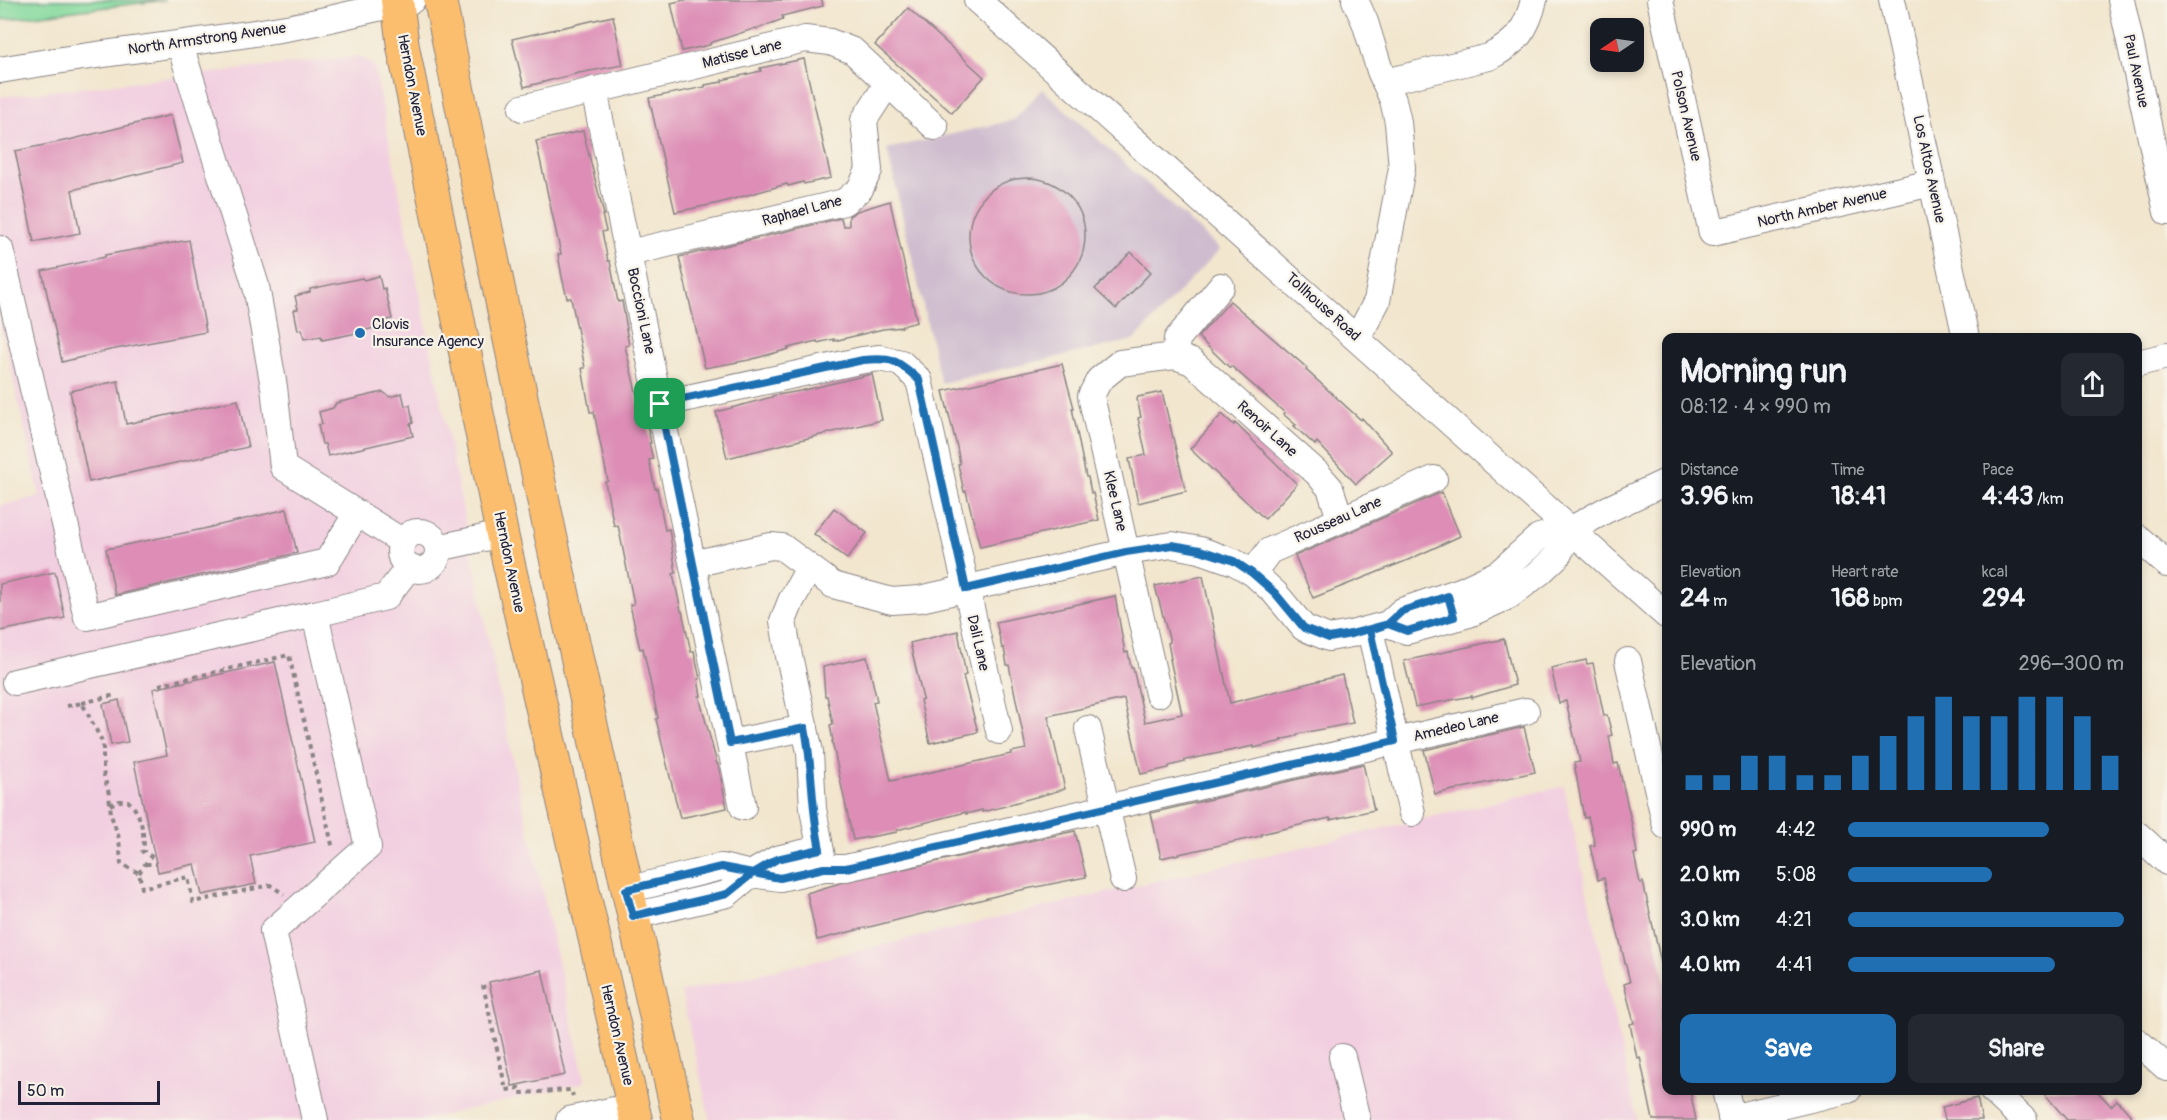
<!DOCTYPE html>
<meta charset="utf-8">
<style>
:root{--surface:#171b24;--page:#242831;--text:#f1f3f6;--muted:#9ea1a6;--accent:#1f6fb2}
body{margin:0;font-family:Pangolin,sans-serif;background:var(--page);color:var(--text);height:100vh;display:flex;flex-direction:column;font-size:22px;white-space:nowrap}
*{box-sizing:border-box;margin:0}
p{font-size:20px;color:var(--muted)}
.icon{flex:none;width:33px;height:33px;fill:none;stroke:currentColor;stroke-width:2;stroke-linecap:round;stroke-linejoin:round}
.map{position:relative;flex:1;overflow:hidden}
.panel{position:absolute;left:1662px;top:333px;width:480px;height:762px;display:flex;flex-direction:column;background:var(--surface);border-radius:12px;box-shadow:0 3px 9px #0003}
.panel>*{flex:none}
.needle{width:39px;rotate:257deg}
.buttons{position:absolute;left:1590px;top:18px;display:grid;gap:12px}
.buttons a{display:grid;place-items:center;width:54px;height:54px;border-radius:12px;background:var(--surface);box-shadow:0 3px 9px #0003;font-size:30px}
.scale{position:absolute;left:18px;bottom:15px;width:142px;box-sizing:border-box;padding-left:6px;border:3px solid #22223b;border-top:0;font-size:16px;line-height:21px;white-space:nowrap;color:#22223b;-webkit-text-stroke:4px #f7f3e8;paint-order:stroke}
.pin{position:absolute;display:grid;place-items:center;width:51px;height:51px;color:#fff;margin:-26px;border-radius:12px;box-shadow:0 3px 9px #0006}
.round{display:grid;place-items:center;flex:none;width:63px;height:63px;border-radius:12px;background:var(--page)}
.summary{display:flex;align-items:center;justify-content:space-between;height:102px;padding:0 18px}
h1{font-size:33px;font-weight:800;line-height:45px}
.figures{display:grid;grid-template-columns:repeat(3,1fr);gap:9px;height:102px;padding:6px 18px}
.figures div{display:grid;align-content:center}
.figures b{font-size:26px;font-weight:800}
.figures small{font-size:16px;font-weight:400}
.figures p{font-size:16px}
.chart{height:168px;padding:12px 18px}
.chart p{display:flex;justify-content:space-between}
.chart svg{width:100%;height:108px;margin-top:6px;stroke:var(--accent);stroke-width:6}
.primary-button{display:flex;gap:12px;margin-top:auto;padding:12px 18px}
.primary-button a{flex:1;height:69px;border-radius:12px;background:var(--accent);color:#fff;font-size:24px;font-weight:800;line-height:69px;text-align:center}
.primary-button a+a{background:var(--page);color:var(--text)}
ul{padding:0 18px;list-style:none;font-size:20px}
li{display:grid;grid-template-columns:96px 72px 1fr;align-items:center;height:45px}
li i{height:15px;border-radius:8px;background:var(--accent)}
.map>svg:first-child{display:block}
</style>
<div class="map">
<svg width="2167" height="1120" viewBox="0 0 2167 1120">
<rect width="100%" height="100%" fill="#f7f3e8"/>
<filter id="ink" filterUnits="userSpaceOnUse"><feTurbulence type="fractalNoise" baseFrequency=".0167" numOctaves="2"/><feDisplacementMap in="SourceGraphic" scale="12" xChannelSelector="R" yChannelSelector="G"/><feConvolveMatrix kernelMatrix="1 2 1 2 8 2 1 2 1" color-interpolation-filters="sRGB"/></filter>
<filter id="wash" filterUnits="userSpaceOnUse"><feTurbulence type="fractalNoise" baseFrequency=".008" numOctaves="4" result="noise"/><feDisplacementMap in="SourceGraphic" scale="24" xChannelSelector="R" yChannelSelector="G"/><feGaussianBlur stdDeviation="1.35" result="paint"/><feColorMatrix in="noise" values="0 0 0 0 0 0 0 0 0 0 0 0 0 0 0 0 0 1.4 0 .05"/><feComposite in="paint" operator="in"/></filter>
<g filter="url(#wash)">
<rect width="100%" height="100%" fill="#f2e6ce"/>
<!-- built -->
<g fill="#f2cfe0">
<polygon points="359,56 374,65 514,766 585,1080 583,1083 422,1120 0,1120 0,506 40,496 0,323 0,97"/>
<polygon points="1564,786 1637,1120 710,1120 681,992"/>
</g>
<!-- industrial -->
<polygon fill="#cfbdcf" points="1042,89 1220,249 1134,340 941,383 887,149 1014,120"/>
<!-- green -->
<polygon fill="#84d99d" stroke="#537e6c" stroke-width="1.5" points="0,0 166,0 0,20"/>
<g id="blocks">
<!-- building -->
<g fill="#dd8db6">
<polygon points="684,0 822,0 823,6 782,16 783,19 757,29 756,28 710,43 710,45 682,51 671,3"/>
<polygon points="908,8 984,77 952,113 875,45"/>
<polygon points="613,16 623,65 579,73 524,87 512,39"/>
<polygon points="804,59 831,178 804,184 803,182 788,186 787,184 719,203 675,212 649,98 705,87 705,85 722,82 722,80 761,71 760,68"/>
<polygon points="171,115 183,163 72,190 80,233 34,242 15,151 69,140"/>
<polygon points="583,131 604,215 602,215 606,231 602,232 608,261 610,261 618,302 622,301 627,329 626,329 629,345 625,346 632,375 642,416 645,415 651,443 649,443 653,459 649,460 655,489 657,488 665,530 669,529 676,573 673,574 681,611 682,611 691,652 694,651 700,679 698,679 701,696 699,696 717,764 718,764 727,808 680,818 656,719 658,718 643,648 640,649 630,605 634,604 618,525 614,526 605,482 608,481 601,447 594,412 590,412 582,368 585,368 571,298 567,298 562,277 558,254 561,254 536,141"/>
<circle cx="1027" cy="236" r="58"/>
<polygon points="890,201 917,322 902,326 902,327 883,329 834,341 834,339 817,343 817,341 788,348 789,349 749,360 705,368 679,257 841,218 843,226 849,226 849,216 857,211"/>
<polygon points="189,240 206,332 110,350 62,362 42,271 105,257 105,255"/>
<polygon points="1131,252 1151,272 1116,309 1095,289"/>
<polygon points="379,276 382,289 385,288 392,319 373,323 374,328 352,334 322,340 321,336 304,339 302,329 298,330 294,310 298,309 295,296 310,292 310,289 362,278 364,280"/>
<polygon points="1230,301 1307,368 1306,370 1361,420 1362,418 1392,452 1356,484 1317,442 1315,445 1294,426 1296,425 1283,414 1285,413 1231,366 1230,368 1198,337"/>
<polygon points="1062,364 1074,408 1072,408 1086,477 1088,477 1091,493 1093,493 1099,520 980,547 966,491 964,492 958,464 960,464 957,447 943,391"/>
<polygon points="872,374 882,420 727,458 716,412 772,397 772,396 800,391"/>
<polygon points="118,381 126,424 238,400 248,447 89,482 70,391"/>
<polygon points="383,392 390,397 402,393 405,406 410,405 413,423 410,424 413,436 328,456 325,444 322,444 318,425 322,424 319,412 333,408 336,403"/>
<polygon points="1162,392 1186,491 1138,503 1129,459 1146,455 1138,418 1141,417 1137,399 1138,397"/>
<polygon points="1222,414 1234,425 1235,423 1297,484 1265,519 1190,449"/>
<polygon points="1442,492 1460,536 1408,560 1313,598 1295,556"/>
<polygon points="834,508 867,533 847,559 814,534"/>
<polygon points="287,509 297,553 115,595 106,549 203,529"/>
<polygon points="55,572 65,618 0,631 0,584"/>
<polygon points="1203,576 1230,703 1342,675 1353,723 1297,734 1297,736 1281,740 1282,741 1254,748 1254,746 1185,760 1185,762 1169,766 1169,768 1141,774 1124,699 1048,716 1065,789 1010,804 1010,805 982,812 982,810 966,814 966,812 897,830 897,832 853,840 832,741 833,741 830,725 833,724 827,696 825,696 823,667 867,657 877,701 873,702 891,781 1011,754 1011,752 1026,749 1009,665 1007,665 1004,648 1002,648 996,622 1115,596 1125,653 1128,652 1131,668 1133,668 1145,722 1182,714 1170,659 1171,659 1168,643 1170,642 1155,586"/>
<polygon points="958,631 966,675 963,676 978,732 930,743 920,700 923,699 910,643"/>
<polygon points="1504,639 1515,685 1472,698 1472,696 1415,707 1404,661"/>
<polygon points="1586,660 1587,664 1593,663 1604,716 1607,715 1612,735 1609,736 1614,764 1618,763 1632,825 1637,853 1634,854 1640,883 1643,882 1666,985 1666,1090 1690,1090 1696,1120 1653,1120 1640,1057 1637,1058 1630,1024 1634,1023 1624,984 1630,982 1604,878 1598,880 1590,846 1595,845 1588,817 1584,818 1574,763 1580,762 1566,701 1559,703 1551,668"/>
<polygon points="275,662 315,842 250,856 256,884 202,895 195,864 158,872 134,762 167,755 153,689"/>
<polygon points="119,700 128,742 111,745 103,704"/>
<polygon points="1524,727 1535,772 1435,794 1424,750"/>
<polygon points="1363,764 1374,810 1330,820 1330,818 1261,834 1261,836 1161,858 1151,813"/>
<polygon points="1075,831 1086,877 1007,893 930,913 929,912 817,940 807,893 840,883"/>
<polygon points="542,970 565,1075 512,1086 489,982"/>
<polygon points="2041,1090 2096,1090 2111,1106 2117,1100 2135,1120 2067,1120"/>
<polygon points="1977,1098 1982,1120 1945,1120 1942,1107"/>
</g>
</g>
</g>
<g filter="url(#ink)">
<use href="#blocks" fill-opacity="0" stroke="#8a8484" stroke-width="1.5"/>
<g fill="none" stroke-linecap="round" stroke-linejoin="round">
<!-- minor casing -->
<g stroke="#8a8484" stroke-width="28">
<g id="minor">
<polyline points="977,0 1666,615"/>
<polyline points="1355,0 1365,22 1380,71 1393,100 1398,122 1402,168 1377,301 1358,337"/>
<polyline points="1660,0 1712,233 1932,183"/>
<polyline points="1892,0 1966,338"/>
<polyline points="2121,0 2167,212"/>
<polyline points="180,45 256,286 274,387 283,467 403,542"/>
<path d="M0 70C95 53 191 44 286 28 328 21 370 9 412 0"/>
<path d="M1385 82 1489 57C1517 43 1527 29 1534 0"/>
<polyline points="594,90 743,807"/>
<polyline points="522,108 805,39 830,42 853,51 935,127"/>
<polyline points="0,249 87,617 327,562 357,513"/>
<polyline points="629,253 844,202 860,189 869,170 864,120 888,83"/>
<polyline points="1175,356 1177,339 1221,286"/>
<polyline points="2138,363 2167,356"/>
<polyline points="660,404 863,360 880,358 901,363 919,380 999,731"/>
<circle cx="419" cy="551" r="19"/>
<polyline points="2138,538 2167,564"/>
<polyline points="438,548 502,534"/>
<polyline points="693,564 771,546 782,547 833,585 892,601 920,599 1126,552 1172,545 1200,550 1234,562 1253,573 1275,593 1304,628 1329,638 1351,634 1388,624 1402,611 1463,590 1499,573 1539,537 1572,529 1606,510 1666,482"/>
<polyline points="809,568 791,601 783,621 789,656 810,752 813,809 824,868 846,868 1526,711"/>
<polyline points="1253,573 1269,551 1434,479"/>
<polyline points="315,614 386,597 409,567"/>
<polyline points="1388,624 1407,631 1469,614 1509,596 1539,573 1558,555 1572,529"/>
<polyline points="1370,630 1412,813"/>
<polyline points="1628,661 1666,826"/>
<polyline points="15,682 315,614 368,847 273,931 315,1120"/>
<polyline points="1158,694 1091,396 1099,380 1120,363 1175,356 1192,362 1317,473 1330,488 1340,518"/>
<polyline points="1088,729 1123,879"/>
<polyline points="730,743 805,728"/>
<polyline points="2138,835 2167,862"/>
<polyline points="626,890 721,867 751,874 777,859 820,849"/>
<polyline points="633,916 727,894 751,874 780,878 824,868"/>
<polyline points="2138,1042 2167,1068"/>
<polyline points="1342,1057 1357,1120"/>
<polyline points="1725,1090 1732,1120"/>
<polyline points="1992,1090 2024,1120"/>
<polyline points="1731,1118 1848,1090"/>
<polyline points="569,1120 633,1106"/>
</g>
</g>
<!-- major casing -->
<g stroke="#8a8484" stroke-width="34">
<g id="major">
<polyline points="397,0 403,47 502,534 636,1120"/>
<path d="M440 0C515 374 595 748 679 1120"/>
</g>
</g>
<!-- path -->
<g stroke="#8a8484" stroke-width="4" stroke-dasharray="4.5 4.5" stroke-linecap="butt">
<polyline points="159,685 289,655 333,849"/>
<polyline points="82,703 115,695"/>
<polyline points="67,706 82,703 103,743 103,772 109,794 111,815 119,838 121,864 139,873 142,888 188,877 193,902 270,885 284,894"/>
<path d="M110 805 119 801H128C142 813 144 834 144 851L140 853"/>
<polyline points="146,864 157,864"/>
<polyline points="139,873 154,851"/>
<polyline points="483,985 506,1090 519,1088 520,1093 571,1090 573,1096"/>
</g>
<!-- minor -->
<use href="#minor" stroke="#fff" stroke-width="26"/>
<!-- major -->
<use href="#major" stroke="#fbbd6e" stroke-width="32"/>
</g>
</g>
<g fill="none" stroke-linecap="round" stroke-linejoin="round" filter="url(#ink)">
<!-- route casing -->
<g stroke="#fff" stroke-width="12">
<path id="route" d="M660 404 730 743 805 728C813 768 811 809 820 849L777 859 752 874 727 894 633 916 626 890 721 867 780 878 824 868H846L1395 741 1370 630 1388 624 1402 611 1448 596 1454 617 1407 631 1388 624 1351 634 1329 638 1304 628 1275 593 1252 573 1234 561 1200 550 1172 545 1126 552 966 589 919 380C898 360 892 357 863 360L660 404"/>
</g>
<!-- route -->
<use href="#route" stroke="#1f6fb2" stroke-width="8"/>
</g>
<!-- markers -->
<circle fill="#1f6fb2" stroke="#f7f3e8" stroke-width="2" cx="360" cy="333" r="6"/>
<g text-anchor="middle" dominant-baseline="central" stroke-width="4.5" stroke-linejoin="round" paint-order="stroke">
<!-- street labels -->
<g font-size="15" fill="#22223b" stroke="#f7f3e8">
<text transform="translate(207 39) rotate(-8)">North Armstrong Avenue</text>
<text transform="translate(742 54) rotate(-14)">Matisse Lane</text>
<text transform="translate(2136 71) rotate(78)">Paul Avenue</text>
<text transform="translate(412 85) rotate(79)">Herndon Avenue</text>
<text transform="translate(1686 116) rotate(77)">Polson Avenue</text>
<text transform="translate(1929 169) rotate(78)">Los Altos Avenue</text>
<text transform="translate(1822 208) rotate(-13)">North Amber Avenue</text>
<text transform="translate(802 211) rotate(-15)">Raphael Lane</text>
<text transform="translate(1323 307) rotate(42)">Tollhouse Road</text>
<text transform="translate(641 311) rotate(78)">Boccioni Lane</text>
<text transform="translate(1267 429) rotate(42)">Renoir Lane</text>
<text transform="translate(1115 501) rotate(77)">Klee Lane</text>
<text transform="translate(1338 520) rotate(-24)">Rousseau Lane</text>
<text transform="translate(509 562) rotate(78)">Herndon Avenue</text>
<text transform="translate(978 643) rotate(77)">Dali Lane</text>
<text transform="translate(1456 727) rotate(-13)">Amedeo Lane</text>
<text transform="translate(617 1035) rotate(77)">Herndon Avenue</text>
</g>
<!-- poi labels -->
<g font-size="15" fill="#22223b" stroke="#f7f3e8" text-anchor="start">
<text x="372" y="324">Clovis<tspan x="372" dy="17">Insurance Agency</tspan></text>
</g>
</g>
</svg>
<div class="buttons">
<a><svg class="needle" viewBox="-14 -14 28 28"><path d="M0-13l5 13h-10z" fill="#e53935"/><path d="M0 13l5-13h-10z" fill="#9ea1a6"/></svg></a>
</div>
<div class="scale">50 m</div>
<div class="pin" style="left:660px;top:404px;background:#1e9e55"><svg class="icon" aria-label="arrive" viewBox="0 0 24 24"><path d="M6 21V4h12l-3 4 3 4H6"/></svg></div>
<section class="panel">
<div class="summary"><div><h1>Morning run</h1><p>08:12 · 4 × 990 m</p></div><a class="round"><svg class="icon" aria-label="share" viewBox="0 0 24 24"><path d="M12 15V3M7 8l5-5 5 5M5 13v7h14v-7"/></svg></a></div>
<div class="figures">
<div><p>Distance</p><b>3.96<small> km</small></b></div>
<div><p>Time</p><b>18:41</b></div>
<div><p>Pace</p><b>4:43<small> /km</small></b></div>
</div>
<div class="figures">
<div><p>Elevation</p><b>24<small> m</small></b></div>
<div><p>Heart rate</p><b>168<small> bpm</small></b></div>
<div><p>kcal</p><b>294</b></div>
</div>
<div class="chart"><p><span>Elevation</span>296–300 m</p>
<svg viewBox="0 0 160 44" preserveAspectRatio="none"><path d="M5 44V38M15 44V38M25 44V30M35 44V30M45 44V38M55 44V38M65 44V30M75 44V22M85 44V14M95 44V6M105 44V14M115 44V14M125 44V6M135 44V6M145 44V14M155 44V30"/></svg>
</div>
<ul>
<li><b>990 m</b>4:42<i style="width:73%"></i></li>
<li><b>2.0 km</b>5:08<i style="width:52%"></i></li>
<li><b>3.0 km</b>4:21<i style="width:100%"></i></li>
<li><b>4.0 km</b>4:41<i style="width:75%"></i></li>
</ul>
<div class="primary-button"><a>Save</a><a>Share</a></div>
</section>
</div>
